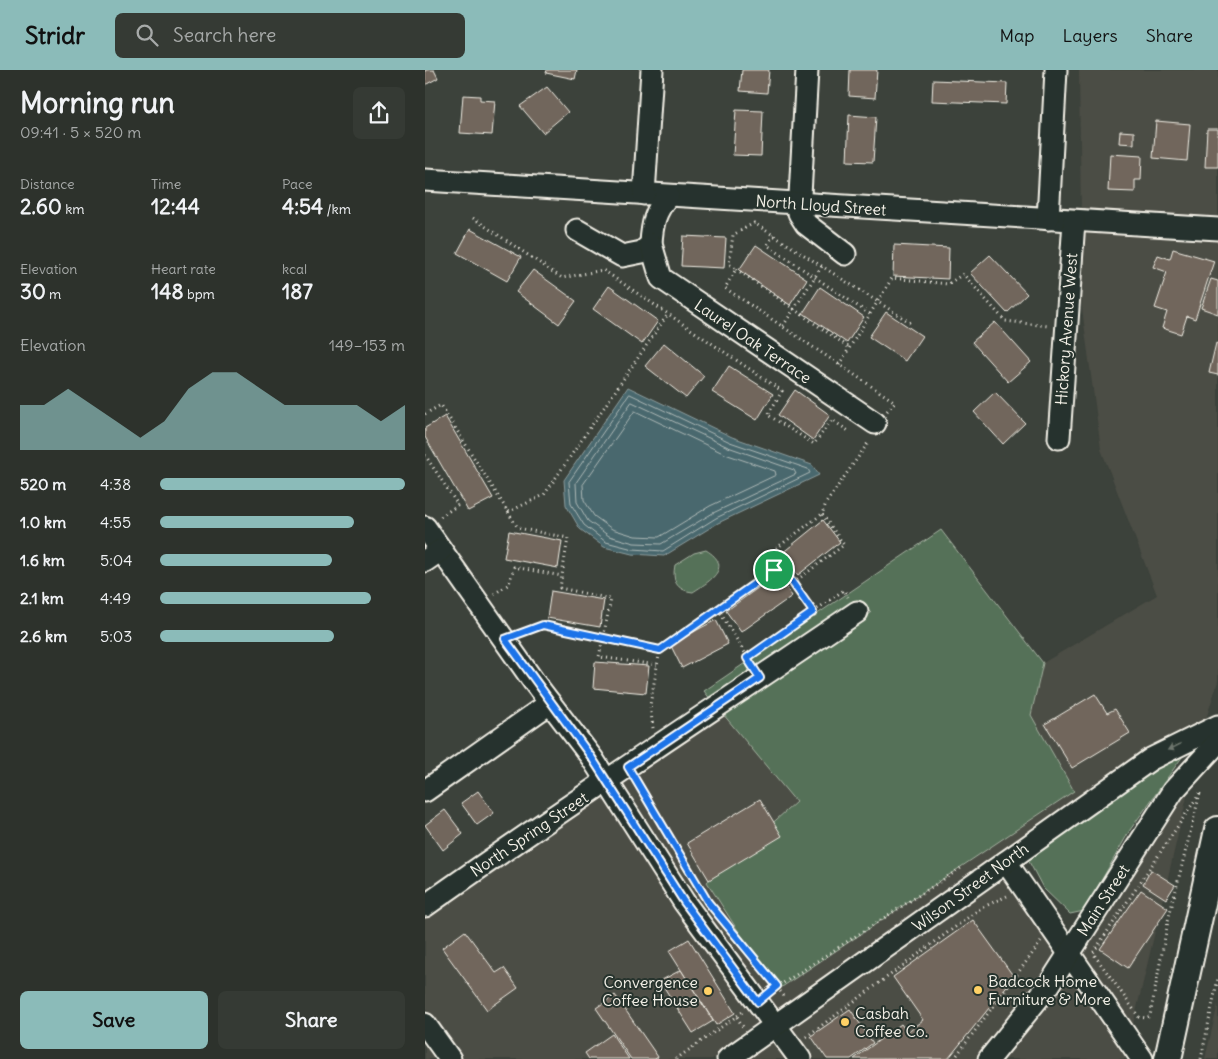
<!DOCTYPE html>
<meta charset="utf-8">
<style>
:root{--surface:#2d322c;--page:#353a34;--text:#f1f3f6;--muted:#a7aaa9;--accent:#8bbbb9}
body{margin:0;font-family:Delius,sans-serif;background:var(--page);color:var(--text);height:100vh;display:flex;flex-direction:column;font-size:19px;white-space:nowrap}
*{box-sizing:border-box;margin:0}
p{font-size:16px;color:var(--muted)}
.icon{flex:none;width:28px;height:28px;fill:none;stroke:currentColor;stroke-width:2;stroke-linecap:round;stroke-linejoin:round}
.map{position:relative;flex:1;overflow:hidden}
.sheet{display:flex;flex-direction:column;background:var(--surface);width:425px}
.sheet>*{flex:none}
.pin{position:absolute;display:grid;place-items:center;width:42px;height:42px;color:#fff;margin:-21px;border:2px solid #fff;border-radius:50%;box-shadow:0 1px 5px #0007}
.round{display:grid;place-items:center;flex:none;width:52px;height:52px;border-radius:8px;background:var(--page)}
.headline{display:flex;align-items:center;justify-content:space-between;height:85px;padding:0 20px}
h1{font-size:28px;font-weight:700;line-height:38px}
.metrics{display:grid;grid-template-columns:repeat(3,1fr);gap:8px;height:85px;padding:5px 20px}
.metrics div{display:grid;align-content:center}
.metrics b{font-size:21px;font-weight:700}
.metrics small{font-size:14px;font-weight:400}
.metrics p{font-size:14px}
.chart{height:140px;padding:10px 20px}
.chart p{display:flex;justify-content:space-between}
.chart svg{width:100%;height:90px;margin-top:5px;fill:var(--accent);opacity:.7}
.primary-button{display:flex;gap:10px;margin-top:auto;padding:10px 20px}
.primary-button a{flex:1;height:58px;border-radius:8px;background:var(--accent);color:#111;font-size:20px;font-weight:700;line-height:58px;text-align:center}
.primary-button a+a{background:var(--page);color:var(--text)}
ul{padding:0 20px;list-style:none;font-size:16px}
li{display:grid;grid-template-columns:80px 60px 1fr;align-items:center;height:38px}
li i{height:12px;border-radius:6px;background:var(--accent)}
header{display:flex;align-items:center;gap:30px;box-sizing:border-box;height:70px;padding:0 25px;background:var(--accent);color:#111}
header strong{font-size:24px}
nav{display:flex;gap:28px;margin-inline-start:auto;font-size:18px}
.search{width:350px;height:45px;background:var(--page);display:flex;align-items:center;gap:12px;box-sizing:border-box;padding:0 18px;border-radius:8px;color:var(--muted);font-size:19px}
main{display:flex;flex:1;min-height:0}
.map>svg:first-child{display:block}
</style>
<header>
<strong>Stridr</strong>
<div class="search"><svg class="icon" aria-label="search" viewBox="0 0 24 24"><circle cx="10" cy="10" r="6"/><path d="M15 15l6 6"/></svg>Search here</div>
<nav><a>Map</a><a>Layers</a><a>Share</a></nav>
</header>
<main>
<section class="sheet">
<div class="headline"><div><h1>Morning run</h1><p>09:41 · 5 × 520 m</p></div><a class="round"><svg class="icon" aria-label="share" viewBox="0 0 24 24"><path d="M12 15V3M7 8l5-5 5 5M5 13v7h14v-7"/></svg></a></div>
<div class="metrics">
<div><p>Distance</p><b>2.60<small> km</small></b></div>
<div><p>Time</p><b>12:44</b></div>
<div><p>Pace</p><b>4:54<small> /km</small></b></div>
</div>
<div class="metrics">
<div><p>Elevation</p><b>30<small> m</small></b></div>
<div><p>Heart rate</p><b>148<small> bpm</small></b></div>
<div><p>kcal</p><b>187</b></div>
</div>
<div class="chart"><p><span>Elevation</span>149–153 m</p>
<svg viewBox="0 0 160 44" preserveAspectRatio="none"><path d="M0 44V22L10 22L20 14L30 22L40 30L50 38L60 30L70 14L80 6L90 6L100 14L110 22L120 22L130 22L140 22L150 30L160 22V44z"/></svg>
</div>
<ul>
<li><b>520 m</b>4:38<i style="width:100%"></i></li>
<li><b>1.0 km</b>4:55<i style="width:79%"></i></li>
<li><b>1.6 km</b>5:04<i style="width:70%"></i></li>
<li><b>2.1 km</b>4:49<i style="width:86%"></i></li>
<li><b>2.6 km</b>5:03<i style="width:71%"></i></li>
</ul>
<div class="primary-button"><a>Save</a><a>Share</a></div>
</section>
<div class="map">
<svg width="793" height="989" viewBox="0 0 793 989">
<rect width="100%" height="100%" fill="#3c423b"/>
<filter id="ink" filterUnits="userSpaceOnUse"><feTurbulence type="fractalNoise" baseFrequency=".02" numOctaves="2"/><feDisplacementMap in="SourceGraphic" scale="10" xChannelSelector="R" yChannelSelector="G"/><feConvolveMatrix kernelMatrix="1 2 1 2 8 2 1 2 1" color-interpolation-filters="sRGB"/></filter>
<g filter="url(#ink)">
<!-- built -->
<g fill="#4c4d45">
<polygon points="654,0 793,0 793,151 656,142"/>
<polygon points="658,160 793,168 793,611 780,652 353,944 267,828 194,714 298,644 371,732 283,812 649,721 606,645 618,593 732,525 676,379 656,231"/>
<polygon points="764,718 707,959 655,883 756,726"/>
<polygon points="178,724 338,955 287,989 36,989 0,937 0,847 141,747"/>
<polygon points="578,805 632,884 615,910 552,989 386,989 364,959"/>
<polygon points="644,901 701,983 700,989 576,989"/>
<polygon points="793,934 793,989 780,989"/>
<polygon points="349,969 363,989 320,989"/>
<polygon points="0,970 13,989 0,989"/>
</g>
<!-- green -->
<g fill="#557158" stroke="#a4b1a0">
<polygon points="516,460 618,593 606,645 649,721 351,921 282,812 371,732 298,644 446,543 433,530 286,630 279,621"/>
<path d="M281 480C309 497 285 511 268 522 251 520 247 511 250 495L269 483Z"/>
<polygon points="760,683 705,760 659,841 645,844 618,818 600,784 677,726"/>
</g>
<!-- water -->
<polygon fill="#48676e" stroke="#8d9e9f" points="203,317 307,367 387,395 394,405 293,453 239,486 207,484 179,477 155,459 141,435 139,410"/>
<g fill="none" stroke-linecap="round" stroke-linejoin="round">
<!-- shore -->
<g stroke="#afbab7" stroke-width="1">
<polygon points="205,324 305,372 383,399 385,403 291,448 238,481 208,479 181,472 159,455 146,434 144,412"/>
<polygon points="207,332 303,377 369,400 371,404 288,443 236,474 209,473 184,466 163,451 152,432 151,413"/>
<polygon points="210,341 300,384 350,401 351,405 285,436 234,467 210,466 187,459 169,446 159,430 158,415"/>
</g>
</g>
<!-- building -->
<g fill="#71665b" stroke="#f4f1e8">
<polygon points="0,0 9,0 13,8 0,15"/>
<polygon points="122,0 152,0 150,9 121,3"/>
<polygon points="317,0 344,0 342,23 315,21"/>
<polygon points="425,0 452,0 450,28 424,26"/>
<polygon points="508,10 582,13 581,34 507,31"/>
<polygon points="122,17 143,42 118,63 95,36"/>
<polygon points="38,25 55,26 55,30 70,31 67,65 35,63"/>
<polygon points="311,40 338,41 336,86 308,85"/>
<polygon points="424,45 451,47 448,92 422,91"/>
<polygon points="731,51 765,54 762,91 728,88"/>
<polygon points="782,59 793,59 793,97 780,97"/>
<polygon points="695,61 709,62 709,74 694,73"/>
<polygon points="685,84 717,86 716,110 710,110 710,122 683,121"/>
<polygon points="45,159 96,187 82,211 32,183"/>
<polygon points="258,166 301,168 299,198 256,196"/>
<polygon points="331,175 382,209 365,235 314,200"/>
<polygon points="469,175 524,178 523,209 468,206"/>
<polygon points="748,179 789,191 770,249 762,246 756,264 737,258 742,242 730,238 742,202 728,197 733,185 745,189"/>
<polygon points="565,185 602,224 582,243 545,203"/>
<polygon points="108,200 151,231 134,254 91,222"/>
<polygon points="786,209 793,211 793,244 776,238"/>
<polygon points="184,216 233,251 217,274 168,239"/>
<polygon points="395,217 439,247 422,273 378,243"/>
<polygon points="461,242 497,266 480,291 444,267"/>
<polygon points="570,252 606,292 583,312 547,272"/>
<polygon points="239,273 279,306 261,328 220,296"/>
<polygon points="791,273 793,274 793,305 784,303"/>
<polygon points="304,296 348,324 332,350 287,322"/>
<polygon points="370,320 405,345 388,370 353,345"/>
<polygon points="570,322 600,353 578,374 549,342"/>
<polygon points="20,346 68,428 43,441 0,367 0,358"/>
<polygon points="398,450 415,472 373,505 356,484"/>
<polygon points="84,461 137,471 133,498 79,488"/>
<polygon points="352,504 367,526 316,562 301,541"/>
<polygon points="126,521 179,530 175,557 122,548"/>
<polygon points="291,550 303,574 257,598 245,574"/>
<polygon points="170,592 224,596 221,623 168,618"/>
<polygon points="670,624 682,643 690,639 705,663 647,698 620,654"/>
<polygon points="53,721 69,743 52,755 36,733"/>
<polygon points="335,729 357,766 284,810 262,773"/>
<polygon points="20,740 38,764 18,780 0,755"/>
<polygon points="726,800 750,815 741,829 718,814"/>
<polygon points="716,820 743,838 703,898 675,879"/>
<polygon points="548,850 589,907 523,989 429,989 476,954 482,962 498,950 468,907"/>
<polygon points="40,861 71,903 79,898 93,918 62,940 17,878"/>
<polygon points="264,869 310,943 291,955 244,881"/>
<polygon points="256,900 288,951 268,963 235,911"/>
<polygon points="190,925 233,987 230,989 206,989 171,938"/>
<polygon points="425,939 448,973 426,989 402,989 386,966"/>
<polygon points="187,964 204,989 164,989 160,983"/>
</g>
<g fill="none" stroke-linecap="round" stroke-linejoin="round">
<!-- minor casing -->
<g stroke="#f4f1e8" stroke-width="25">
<g id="minor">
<polyline points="382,0 374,143 381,154 420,184"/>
<polyline points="0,110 793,159"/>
<polyline points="219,124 227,0"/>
<polyline points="623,149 631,0"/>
<path d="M152 160 197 186 217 182 226 174C227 154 230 141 243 126"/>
<polyline points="226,174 236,208 450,353"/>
<polyline points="634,368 649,151"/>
<polyline points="0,457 109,612 167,688 259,832 375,989"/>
<polyline points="0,491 16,480"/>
<polyline points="0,721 125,633"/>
<polyline points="581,792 717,989"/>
<path d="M0 836C142 735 288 640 432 542"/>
<polyline points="0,954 25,989"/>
<polyline points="303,989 726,689 793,656"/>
<polyline points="564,989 624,915 748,721 793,672"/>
</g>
</g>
<!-- major casing -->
<g stroke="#f4f1e8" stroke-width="30">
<polyline id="major" points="743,989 793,760"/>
</g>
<!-- path -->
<g stroke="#f4f1e8" stroke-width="3" stroke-dasharray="1 4" stroke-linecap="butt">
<polyline points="48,148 137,208 178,200 357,321 343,345 389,374 407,350 425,362"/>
<polyline points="349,165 342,175 446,245"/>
<polyline points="311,199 425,278"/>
<polyline points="358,256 397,196"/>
<polyline points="414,295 467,208 523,214 538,204 580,251 623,256"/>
<polyline points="462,341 470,332 300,218 311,199 304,194 308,165 329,153 486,253"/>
<polyline points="0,344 16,335 83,442 119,425 243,244"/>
<polyline points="0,385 33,435 15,447"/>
<polyline points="83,442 93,458 143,468 135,518 186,529 174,587 232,595"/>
<polyline points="349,500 360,501 391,548"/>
<polyline points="368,513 419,475 397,444"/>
<polyline points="69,524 84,514 89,497 137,506"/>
<polyline points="293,539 323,588"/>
<polyline points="97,563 118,555 235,580 350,500 349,480 397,444 401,433 443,373"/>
<polyline points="323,588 419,520 423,527"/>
<polyline points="228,658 225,635 235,580"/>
<polyline points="212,711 276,820"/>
<polygon points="775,723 743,851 725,946 721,948 714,947 668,883"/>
<polyline points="302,855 359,926"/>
<polyline points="346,921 536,798"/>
<polyline points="312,947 318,957"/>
<polyline points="381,967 556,838 582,826"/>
<polyline points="251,989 319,941"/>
<polyline points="529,989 616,872"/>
<polyline points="776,989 793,908"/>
</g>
<!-- minor -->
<use href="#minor" stroke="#26332d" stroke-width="21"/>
<!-- major -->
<use href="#major" stroke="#26332d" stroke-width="26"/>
</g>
<!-- one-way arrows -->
<defs><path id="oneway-solid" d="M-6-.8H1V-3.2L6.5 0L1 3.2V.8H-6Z" transform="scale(1.25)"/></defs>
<use fill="#6e766e" href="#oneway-solid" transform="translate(749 677) rotate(154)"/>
</g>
<g fill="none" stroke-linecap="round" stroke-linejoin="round" filter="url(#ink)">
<!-- route casing -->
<g stroke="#fff" stroke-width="10">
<polygon id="route" points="349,500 360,502 388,542 322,588 335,608 203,697 283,832 352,916 333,932 259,832 167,688 80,569 118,555 235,580"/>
</g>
<!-- route -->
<use href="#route" stroke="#1a73e8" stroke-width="6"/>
</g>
<!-- markers -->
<g fill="#ffd166" stroke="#26332d" stroke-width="2">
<circle cx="553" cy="920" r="5"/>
<circle cx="283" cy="921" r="5"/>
<circle cx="420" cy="952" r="5"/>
</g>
<g text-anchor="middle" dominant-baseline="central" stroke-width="4" stroke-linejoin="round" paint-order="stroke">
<!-- street labels -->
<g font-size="16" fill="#f4f1e8" stroke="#26332d">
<text transform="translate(396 135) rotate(4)">North Lloyd Street</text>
<text transform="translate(641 259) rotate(-86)">Hickory Avenue West</text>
<text transform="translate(328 271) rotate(34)">Laurel Oak Terrace</text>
<text transform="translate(104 764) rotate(-34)">North Spring Street</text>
<text transform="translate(545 817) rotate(-36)">Wilson Street North</text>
<text transform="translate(678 830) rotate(-57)">Main Street</text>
</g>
<!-- poi labels -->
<g font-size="16" fill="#f4f1e8" stroke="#26332d" text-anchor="start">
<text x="563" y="911">Badcock Home<tspan x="563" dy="18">Furniture &amp; More</tspan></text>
<text x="273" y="912" text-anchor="end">Convergence<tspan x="273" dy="18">Coffee House</tspan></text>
<text x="430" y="943">Casbah<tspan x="430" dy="18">Coffee Co.</tspan></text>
</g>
</g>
</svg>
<div class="pin" style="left:349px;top:500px;background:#1e9e55"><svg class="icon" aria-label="arrive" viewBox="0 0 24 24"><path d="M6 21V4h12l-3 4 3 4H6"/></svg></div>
</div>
</main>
